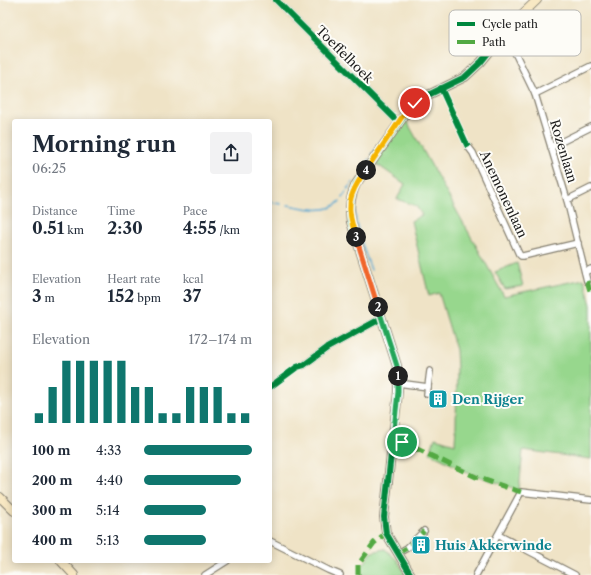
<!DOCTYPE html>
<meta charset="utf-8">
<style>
:root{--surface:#fff;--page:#f2f2f3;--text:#1f2937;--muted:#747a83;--accent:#0f766e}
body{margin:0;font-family:"Libre Caslon Text",serif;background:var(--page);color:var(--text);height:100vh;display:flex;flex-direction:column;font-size:15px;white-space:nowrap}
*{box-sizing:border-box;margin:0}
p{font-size:13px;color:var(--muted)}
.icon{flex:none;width:22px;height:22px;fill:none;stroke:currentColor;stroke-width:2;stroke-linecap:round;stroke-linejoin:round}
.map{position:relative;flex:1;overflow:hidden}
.side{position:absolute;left:12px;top:119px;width:260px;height:444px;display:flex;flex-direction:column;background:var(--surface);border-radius:4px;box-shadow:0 2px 10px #0003}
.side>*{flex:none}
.pin{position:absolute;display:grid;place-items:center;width:34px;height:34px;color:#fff;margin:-17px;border:2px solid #fff;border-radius:50%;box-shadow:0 1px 4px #0007}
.km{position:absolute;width:20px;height:20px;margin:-10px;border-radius:50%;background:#222;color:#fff;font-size:11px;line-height:20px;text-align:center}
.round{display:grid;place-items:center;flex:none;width:42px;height:42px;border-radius:4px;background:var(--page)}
.overview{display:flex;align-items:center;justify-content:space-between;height:68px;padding:0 20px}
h1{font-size:22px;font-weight:700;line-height:30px}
.stats{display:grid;grid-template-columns:repeat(3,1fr);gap:6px;height:68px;padding:4px 20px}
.stats div{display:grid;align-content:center}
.stats b{font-size:17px;font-weight:700}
.stats small{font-size:11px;font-weight:400}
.stats p{font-size:11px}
.chart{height:112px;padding:8px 20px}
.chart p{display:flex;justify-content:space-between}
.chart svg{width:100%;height:72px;margin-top:4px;stroke:var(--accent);stroke-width:6}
ul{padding:0 20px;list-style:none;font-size:13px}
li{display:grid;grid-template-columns:64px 48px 1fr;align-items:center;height:30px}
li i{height:10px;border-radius:5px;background:var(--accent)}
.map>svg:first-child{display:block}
</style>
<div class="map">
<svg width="591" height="575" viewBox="0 0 591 575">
<rect width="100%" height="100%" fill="#fdfcf7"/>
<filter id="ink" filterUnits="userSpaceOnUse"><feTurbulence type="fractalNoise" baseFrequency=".025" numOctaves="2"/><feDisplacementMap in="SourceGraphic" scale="8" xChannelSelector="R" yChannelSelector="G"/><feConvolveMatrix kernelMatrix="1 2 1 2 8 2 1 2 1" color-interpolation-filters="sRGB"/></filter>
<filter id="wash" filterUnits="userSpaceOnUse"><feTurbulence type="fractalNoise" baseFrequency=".012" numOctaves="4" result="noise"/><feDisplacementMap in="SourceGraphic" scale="16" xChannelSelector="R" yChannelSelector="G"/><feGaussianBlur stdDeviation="0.9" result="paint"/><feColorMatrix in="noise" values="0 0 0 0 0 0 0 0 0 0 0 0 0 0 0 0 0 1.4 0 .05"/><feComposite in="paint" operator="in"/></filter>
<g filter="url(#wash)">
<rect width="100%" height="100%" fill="#efe3c6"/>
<!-- green -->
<g fill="#97d78d" stroke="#5a7a54">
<polygon points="405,118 504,296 584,279 591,305 591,459 523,450 519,490 469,473 430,453 435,438 455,444 456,425 457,368 456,350 439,293 429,296 411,221 422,215 416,206 397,199 405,184 375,163"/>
<polygon points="517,263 523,286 505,289 495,272"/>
<polygon points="385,549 397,560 406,575 362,575 361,568 372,552"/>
</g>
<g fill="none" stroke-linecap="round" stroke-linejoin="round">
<!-- stream -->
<g stroke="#58a9d3" stroke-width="1.5">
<polyline points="372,154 376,149"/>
<polyline points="363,167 369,159"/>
<polyline points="348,189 353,182"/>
<polyline points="343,197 346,192"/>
<polyline points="270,202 281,204"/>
<path d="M355 204C353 222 365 253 371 270"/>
<path d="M288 205C303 208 329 215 340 201"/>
</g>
</g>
</g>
<g filter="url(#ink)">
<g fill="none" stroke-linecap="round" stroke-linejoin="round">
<!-- street casing -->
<g stroke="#868071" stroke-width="8">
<g id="street">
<polyline points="276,0 399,123"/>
<polyline points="505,32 535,94 567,200 587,281"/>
<polyline points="535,94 591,66"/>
<polyline points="467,145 473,153 519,254 521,256 523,256 578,243"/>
<polyline points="551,147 591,127"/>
<polyline points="567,200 591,188"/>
<polyline points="585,272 591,269"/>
<polyline points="304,365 327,348 382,318"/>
<polyline points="398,383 428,387"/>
<polyline points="427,394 430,371"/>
<polyline points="393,439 402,441 415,448"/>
<polyline points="498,535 575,575"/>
<polyline points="270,541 328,570 340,575"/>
<polyline points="398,553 407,548 424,531"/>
<polyline points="205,575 227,561"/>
<polyline points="476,575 521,492 591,500"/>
</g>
</g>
<!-- secondary casing -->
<g stroke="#868071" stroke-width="10">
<g id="secondary">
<polyline points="0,497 14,511"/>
<polyline points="61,561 74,575"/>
<path d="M411 575 386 533 384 517 398 392V379L397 366 351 222C349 207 350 198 356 184L409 109 415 103 422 98 465 77 481 62 515 21 537 0"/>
</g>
</g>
<!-- street -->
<use href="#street" stroke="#fff" stroke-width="5.5"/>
<!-- secondary -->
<use href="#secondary" stroke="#f8e8c3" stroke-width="8"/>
<!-- quiet -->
<g stroke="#52a943" stroke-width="5" stroke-dasharray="10 5" stroke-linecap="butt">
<polyline points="587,281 591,294"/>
<polyline points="415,448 476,477 521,492"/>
<polyline points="398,553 407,548 424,531"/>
<polyline points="358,575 358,565 374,543 386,533"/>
</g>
<!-- cycleway casing -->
<g stroke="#fdfcf7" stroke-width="8">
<g id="cycleway">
<polyline points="276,0 399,123"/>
<polyline points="441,88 467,145"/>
<polyline points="270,387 297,367 304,365 327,348 382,318"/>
<path d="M411 575 386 533 384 517 398 392V379L397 366 351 222C349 207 350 198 356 184L409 109 415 103 422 98 465 77 481 62 505 32"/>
</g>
</g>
<!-- cycleway -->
<use href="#cycleway" stroke="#00873e" stroke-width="6"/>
</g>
</g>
<g fill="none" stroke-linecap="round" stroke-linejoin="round" filter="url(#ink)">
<!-- split-1 casing -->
<g stroke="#fff" stroke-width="8">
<polyline id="split-1" points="398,376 398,392 393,439 402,442"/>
</g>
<!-- split-2 casing -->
<g stroke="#fff" stroke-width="8">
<polyline id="split-2" points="378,307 397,366 398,376"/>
</g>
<!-- split-3 casing -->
<g stroke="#fff" stroke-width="8">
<polyline id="split-3" points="356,237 378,307"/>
</g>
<!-- split-4 casing -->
<g stroke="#fff" stroke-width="8">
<path id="split-4" d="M356 237C346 207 347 196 366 170"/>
</g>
<!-- split-5 casing -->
<g stroke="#fff" stroke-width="8">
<polyline id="split-5" points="366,170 402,117 409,108 415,103"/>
</g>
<!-- split-1 -->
<use href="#split-1" stroke="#22a559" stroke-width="5"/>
<!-- split-2 -->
<use href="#split-2" stroke="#22a559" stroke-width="5"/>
<!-- split-3 -->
<use href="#split-3" stroke="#f0652b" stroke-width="5"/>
<!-- split-4 -->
<use href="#split-4" stroke="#f5b400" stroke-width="5"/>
<!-- split-5 -->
<use href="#split-5" stroke="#f5b400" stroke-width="5"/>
</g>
<!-- icons -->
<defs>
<g id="building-square" transform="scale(1)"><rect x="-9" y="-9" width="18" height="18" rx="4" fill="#0f9aa8" stroke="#fdfcf7"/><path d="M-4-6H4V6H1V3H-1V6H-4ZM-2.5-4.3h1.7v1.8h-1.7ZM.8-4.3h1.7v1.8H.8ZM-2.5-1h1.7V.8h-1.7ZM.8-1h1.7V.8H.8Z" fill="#fff"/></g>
</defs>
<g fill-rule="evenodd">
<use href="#building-square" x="438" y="399"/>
<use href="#building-square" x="421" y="545"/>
</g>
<g text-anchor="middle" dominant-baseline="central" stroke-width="4" stroke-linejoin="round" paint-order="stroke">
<!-- street labels -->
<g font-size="13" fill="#1c1c1c" stroke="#fdfcf7">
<text transform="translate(345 54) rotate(45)">Toeffelhoek</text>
<text transform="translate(564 151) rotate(73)">Rozenlaan</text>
<text transform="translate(504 194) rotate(65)">Anemonenlaan</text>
</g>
<!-- culture labels -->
<g font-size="13" font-weight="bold" fill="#0d838f" stroke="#fdfcf7" text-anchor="start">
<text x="452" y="399">Den Rijger</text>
<text x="435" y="545">Huis Akkerwinde</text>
</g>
</g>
<!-- legend -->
<rect x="449" y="10" width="132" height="46" rx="6" fill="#fdfcf7" stroke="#bab9b5" stroke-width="1"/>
<rect x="457" y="22" width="18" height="4" fill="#00873e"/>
<rect x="457" y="40" width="18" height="4" fill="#52a943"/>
<g font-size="11" fill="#1c1c1c">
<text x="482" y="28">Cycle path</text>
<text x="482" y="46">Path</text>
</g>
</svg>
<div class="pin" style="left:402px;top:442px;background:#1e9e55"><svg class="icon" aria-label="arrive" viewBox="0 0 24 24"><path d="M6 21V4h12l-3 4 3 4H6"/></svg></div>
<div class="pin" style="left:415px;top:103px;background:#d93025"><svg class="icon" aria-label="check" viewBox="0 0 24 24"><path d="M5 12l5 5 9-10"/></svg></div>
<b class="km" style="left:398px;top:376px">1</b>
<b class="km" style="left:378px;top:307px">2</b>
<b class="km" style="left:356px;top:237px">3</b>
<b class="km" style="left:366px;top:170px">4</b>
<section class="side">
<div class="overview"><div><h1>Morning run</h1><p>06:25</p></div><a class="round"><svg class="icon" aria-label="share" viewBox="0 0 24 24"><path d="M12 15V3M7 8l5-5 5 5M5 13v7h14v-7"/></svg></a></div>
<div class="stats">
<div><p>Distance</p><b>0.51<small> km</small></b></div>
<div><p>Time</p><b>2:30</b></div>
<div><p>Pace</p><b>4:55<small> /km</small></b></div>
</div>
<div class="stats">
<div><p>Elevation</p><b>3<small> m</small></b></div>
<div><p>Heart rate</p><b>152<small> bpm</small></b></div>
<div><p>kcal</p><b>37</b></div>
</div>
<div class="chart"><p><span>Elevation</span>172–174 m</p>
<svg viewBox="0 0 160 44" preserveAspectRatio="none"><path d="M5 44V38M15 44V22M25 44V6M35 44V6M45 44V6M55 44V6M65 44V6M75 44V22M85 44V22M95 44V38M105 44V38M115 44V22M125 44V22M135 44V22M145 44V38M155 44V38"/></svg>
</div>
<ul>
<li><b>100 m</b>4:33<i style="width:100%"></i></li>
<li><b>200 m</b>4:40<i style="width:90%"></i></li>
<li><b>300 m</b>5:14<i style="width:57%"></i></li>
<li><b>400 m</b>5:13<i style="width:57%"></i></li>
</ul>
</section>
</div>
